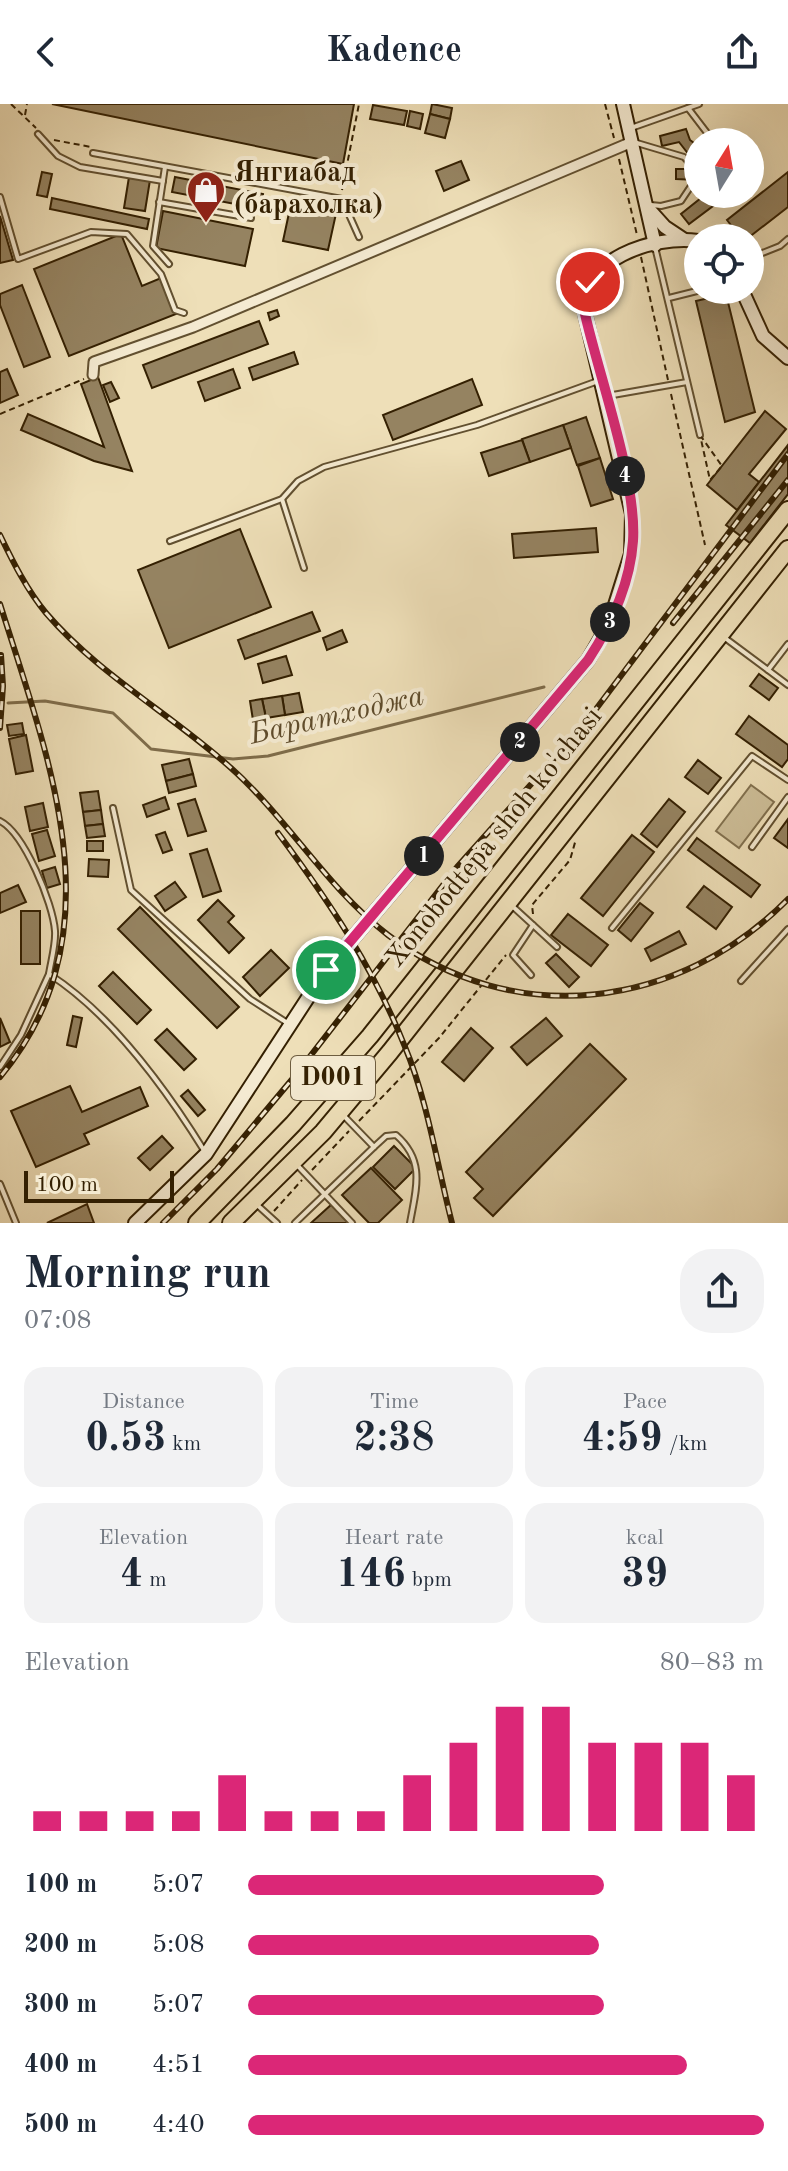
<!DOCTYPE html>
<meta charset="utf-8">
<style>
:root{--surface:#fff;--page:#f2f2f3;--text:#1f2937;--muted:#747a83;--accent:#db2777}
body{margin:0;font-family:"Old Standard TT",serif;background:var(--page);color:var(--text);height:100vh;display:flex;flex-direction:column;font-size:30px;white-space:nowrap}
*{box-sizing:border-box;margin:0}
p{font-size:26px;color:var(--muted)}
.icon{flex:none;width:44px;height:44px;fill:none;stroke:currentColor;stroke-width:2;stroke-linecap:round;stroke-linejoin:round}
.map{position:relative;height:1119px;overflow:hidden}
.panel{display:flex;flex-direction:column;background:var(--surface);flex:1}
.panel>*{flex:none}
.needle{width:52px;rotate:11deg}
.fabs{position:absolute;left:684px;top:24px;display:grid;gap:16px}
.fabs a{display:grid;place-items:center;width:80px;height:80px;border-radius:50%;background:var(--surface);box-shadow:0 8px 32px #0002;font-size:40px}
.scale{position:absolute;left:24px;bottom:20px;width:150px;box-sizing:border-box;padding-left:8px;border:4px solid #342002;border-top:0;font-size:22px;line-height:28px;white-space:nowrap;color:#342002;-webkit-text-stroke:6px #f4ead1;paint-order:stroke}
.pin{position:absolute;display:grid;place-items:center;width:68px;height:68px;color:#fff;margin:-34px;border:4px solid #fff;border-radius:50%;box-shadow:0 2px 8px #0007}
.km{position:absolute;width:40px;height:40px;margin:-20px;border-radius:50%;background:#222;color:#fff;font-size:22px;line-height:40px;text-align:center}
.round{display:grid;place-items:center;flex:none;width:84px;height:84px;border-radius:32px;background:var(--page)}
.summary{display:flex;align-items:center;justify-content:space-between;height:136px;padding:0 24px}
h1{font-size:44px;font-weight:700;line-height:60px}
.figures{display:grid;grid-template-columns:repeat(3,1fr);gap:12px;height:136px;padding:8px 24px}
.figures div{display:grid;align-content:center;border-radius:20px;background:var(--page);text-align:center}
.figures b{font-size:40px;font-weight:700}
.figures small{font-size:22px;font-weight:400}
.figures p{font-size:22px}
.chart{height:224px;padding:16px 24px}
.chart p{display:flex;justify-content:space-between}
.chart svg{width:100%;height:144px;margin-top:8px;stroke:var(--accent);stroke-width:6}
ul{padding:0 24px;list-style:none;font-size:26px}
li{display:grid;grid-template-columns:128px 96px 1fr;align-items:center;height:60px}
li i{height:20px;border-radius:10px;background:var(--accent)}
header{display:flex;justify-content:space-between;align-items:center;height:104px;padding:0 24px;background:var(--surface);font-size:36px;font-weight:700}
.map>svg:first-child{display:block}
</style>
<header><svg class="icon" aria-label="back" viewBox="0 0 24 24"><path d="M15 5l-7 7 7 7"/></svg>Kadence<svg class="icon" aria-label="share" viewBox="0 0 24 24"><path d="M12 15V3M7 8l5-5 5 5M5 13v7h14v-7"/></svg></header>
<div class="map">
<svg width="788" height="1119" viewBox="0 0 788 1119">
<rect width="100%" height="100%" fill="#eedfb8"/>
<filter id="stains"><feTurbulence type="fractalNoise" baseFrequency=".0025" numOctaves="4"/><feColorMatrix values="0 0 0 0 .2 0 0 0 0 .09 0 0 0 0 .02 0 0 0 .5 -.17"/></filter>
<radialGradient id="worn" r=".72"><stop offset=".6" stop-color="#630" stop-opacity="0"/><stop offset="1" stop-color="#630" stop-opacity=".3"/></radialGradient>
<!-- green -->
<polygon fill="#cebf99" stroke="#81704e" stroke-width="2" points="751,681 774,698 739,744 716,727"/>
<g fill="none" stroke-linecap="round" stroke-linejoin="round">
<!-- stream -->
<polyline stroke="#7e6c4a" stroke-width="3" points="8,599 45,597 113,609 151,645 233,655 268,652 544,583"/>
</g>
<!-- building -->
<g fill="#958361" stroke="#342002" stroke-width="2">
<polygon points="52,0 354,0 343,60"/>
<polygon points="432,0 452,4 450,15 430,10"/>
<polygon points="373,1 407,7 404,21 370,15"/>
<polygon points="410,7 423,10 420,25 407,22"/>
<polygon points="430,10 450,15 445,34 425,29"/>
<polygon points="686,25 690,36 698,42 698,55 693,56 679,38 662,42 660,32"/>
<polygon points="461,57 469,76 444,87 436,67"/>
<polygon points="676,65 698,65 698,76 676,75"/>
<polygon points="42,68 52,70 47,93 37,91"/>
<polygon points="788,68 788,103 748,134 741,134 727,116"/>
<polygon points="129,73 150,76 145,107 124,104"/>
<polygon points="175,73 263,90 261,105 172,88"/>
<polygon points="706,90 716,90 721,96 689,120 681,110"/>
<polygon points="52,94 149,115 147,125 50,105"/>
<polygon points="292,95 337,105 328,146 283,137"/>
<polygon points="163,107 253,125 245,162 156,144"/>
<polygon points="0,112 13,156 0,159"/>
<polygon points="121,130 142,182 161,174 176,210 69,252 34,165"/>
<polygon points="22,181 50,253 24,263 0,201 0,190"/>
<polygon points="726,190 755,308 725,318 696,197"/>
<polygon points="277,206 279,212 270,216 268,209"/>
<polygon points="259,217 268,240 152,284 143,261"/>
<polygon points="294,248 298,260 253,276 249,264"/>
<polygon points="7,265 18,291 0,299 0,268"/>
<polygon points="233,265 240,284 205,297 198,278"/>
<polygon points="98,273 132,367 94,357 21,326 28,310 104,343 81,280"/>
<polygon points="472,275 482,301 393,336 383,311"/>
<polygon points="111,278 119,294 110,298 103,281"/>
<polygon points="765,307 786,325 749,370 759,378 737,406 707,381"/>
<polygon points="586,313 600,354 577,361 563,321"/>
<polygon points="563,321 571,344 530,358 522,335"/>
<polygon points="522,336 530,358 489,372 481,349"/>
<polygon points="788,341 788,390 750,439 726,421"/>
<polygon points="600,354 613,395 591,402 578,362"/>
<polygon points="596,424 598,448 514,454 512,430"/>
<polygon points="240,425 271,503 169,544 138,466"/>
<polygon points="312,508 320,527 245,555 238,536"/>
<polygon points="342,526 347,538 327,546 323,534"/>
<polygon points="286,552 292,571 263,579 258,560"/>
<polygon points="759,570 778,584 769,596 750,582"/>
<polygon points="299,589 303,608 285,611 282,592"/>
<polygon points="282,592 285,611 266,614 262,595"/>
<polygon points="262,595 266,614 253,616 250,597"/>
<polygon points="749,612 788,641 788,655 782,663 736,630"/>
<polygon points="22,619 24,630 9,632 7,621"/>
<polygon points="26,631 33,667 16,670 9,635"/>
<polygon points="189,655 193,670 166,677 162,661"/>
<polygon points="698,656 721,674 708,690 685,673"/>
<polygon points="193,670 196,682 169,689 166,677"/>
<polygon points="98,687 101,706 83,708 80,689"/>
<polygon points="165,693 169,705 147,713 143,701"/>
<polygon points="195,695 206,727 188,732 178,700"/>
<polygon points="669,695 685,708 657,743 641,730"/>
<polygon points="43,699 48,723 30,727 25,703"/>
<polygon points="101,706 103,720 85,722 83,708"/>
<polygon points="788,715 788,744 774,734"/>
<polygon points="103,720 105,732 87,734 85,722"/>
<polygon points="47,726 55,752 39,757 32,730"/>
<polygon points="165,728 172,746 163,749 156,731"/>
<polygon points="632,731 654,748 603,812 581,794"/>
<polygon points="697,734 760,781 751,793 688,746"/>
<rect x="87" y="737" width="16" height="10"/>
<polygon points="207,745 221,787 203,793 190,750"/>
<polygon points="89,755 109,756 108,773 88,772"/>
<polygon points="55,763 60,780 47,784 42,767"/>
<polygon points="175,778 186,793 165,807 155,792"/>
<polygon points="18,781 26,798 0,809 0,789"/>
<polygon points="704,782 732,803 716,825 687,803"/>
<polygon points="218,796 234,812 228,818 244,834 229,849 198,816"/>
<polygon points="640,799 653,809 631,837 618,826"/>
<polygon points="140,803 239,903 217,924 118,825"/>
<rect x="21" y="807" width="19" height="53"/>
<polygon points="568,810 608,841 591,862 551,831"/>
<polygon points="679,827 686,840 651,857 645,845"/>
<polygon points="271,846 289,864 260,892 243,873"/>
<polygon points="556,850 579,873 569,883 546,859"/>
<polygon points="113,868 151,906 137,920 99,882"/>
<polygon points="73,912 82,914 76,943 67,941"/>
<polygon points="0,914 10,938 0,943"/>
<polygon points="546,914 562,932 527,961 511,943"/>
<polygon points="471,924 493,944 464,977 442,958"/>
<polygon points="167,925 196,955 184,966 155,936"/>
<polygon points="590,940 626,975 493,1112 474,1094 483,1085 466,1068"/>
<polygon points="70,982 82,1008 140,983 148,1002 84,1030 89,1040 36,1063 11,1007"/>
<polygon points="188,986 205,1006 198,1012 181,992"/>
<polygon points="162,1032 173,1044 150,1066 138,1054"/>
<polygon points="394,1042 416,1064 395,1085 373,1063"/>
<polygon points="371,1064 402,1096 378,1119 369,1119 342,1091"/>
<polygon points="87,1100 94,1119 47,1119"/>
<polygon points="332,1100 349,1119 311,1119"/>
</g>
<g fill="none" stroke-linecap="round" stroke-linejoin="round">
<!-- lane casing -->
<g stroke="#625030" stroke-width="8">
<g id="lane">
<polyline points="688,4 714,38"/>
<polyline points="631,24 699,0"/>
<polyline points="38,30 58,52 80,63 163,77"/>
<polyline points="637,39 684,53 695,65"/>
<polyline points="93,49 342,95 359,133"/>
<polyline points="165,63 153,142 169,160"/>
<polyline points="0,93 18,155 91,128 127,130 161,170 175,206 184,209"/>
<polyline points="159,98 251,114"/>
<polyline points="651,101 661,102 681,97 695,76"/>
<polyline points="655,143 700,331"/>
<polyline points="750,154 780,142 788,135"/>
<polyline points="669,194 701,186"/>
<polyline points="607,292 687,278"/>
<polyline points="282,395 304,464"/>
<polyline points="170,437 282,395 298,377 324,363 477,321 598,277"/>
<polyline points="725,534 788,581"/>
<polyline points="768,566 788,540"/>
<polyline points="113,704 131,786 250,895 289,920"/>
<path d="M0 717C24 729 53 799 55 827 56 840 51 857 49 870 111 910 166 985 205 1048"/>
<polyline points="752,743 788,693"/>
<polyline points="510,800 557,843"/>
<polyline points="612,824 752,652 788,676"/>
<polyline points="531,871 513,851 533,821"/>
<polyline points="741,877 788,825"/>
<polyline points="0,963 21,931 49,870"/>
<path d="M344 1012 374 1043 386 1032 396 1031C426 1057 416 1085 410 1119"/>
<polyline points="298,1062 352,1119"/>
<polyline points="0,1080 16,1119"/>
<polyline points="255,1099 277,1119"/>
<polyline points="295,1119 374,1043"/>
</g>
</g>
<!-- street casing -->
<g stroke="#625030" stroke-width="13">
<polyline id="street" points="93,271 94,258 193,223 632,38"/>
</g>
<!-- secondary casing -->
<g stroke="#342002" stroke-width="16">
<g id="secondary">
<polyline points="623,0 655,141"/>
<polyline points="647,103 665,123 683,135"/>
<polyline points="742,186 763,232 788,254"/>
<path d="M135 1119 206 1050 326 866 588 556 609 520 631 450 632 410 585 210C578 155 654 131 698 137"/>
</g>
</g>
<!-- highway casing -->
<g stroke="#342002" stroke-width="20">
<g id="highway">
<polyline points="197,1119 293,1020 370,932 788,406"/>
<polyline points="231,1119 323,1028 390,948 788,445"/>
</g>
</g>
<!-- path -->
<g stroke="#342002" stroke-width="2" stroke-dasharray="6 4" stroke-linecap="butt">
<polyline points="11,0 36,24"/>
<polyline points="605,0 614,34"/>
<polyline points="25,11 27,0"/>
<polyline points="54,36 91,43"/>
<polyline points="619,55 637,131"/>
<polyline points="342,86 359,0"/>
<polyline points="641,153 668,276"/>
<polyline points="671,290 705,441"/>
<polyline points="0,310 84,275"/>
<polygon points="700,331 722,362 710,376"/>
<polyline points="533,810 532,801 570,756 576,735"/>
<polyline points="359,1017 439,934 506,851"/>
<polyline points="312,1066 349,1027"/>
<polyline points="274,1107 302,1076"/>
</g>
<!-- lane -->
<use href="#lane" stroke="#f4ead1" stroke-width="4"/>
<!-- street -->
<use href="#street" stroke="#f4ead1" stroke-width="9"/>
<!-- secondary -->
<use href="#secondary" stroke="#f4ead1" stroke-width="12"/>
<!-- highway -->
<use href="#highway" stroke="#eedfb8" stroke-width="16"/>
<!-- rail casing -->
<g stroke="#342002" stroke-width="6">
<g id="rail">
<path d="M0 431C13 458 27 486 46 509 98 570 171 610 231 664 288 715 327 784 388 831 515 927 680 905 788 795"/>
<path d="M0 500C49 657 120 829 0 973"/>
<polyline points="673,519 788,376"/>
<polyline points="0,624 3,582 1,551"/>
<path d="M278 729C328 796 374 864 405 943 428 998 437 1061 452 1119"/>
<polyline points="163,1119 217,1065 294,973 457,763 584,621 788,350"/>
</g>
</g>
<!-- rail -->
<use href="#rail" stroke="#f4ead1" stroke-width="3" stroke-dasharray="9" stroke-linecap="butt"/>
</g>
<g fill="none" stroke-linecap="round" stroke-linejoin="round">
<!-- route casing -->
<g stroke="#fff" stroke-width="16">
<path id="route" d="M326 866 588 556C611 521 630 480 633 437 637 377 599 272 585 210L584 193 590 178"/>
</g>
<!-- route -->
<use href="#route" stroke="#db2777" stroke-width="10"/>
</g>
<!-- icons -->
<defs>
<g id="shop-pin" transform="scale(2)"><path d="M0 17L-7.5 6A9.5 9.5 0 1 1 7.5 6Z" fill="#8f2418" stroke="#f4ead1"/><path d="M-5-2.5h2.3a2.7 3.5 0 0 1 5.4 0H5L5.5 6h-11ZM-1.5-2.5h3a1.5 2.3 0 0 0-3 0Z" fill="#fff"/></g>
</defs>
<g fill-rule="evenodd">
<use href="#shop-pin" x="206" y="86"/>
</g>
<g text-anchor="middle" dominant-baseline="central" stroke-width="8" stroke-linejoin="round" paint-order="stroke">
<!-- shield labels -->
<rect fill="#f4ead1" stroke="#6e5d40" stroke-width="2" x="291" y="952" width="84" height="44" rx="6"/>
<g font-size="26" font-weight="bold" fill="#342002">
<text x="333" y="974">D001</text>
</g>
<!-- poi labels -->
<g font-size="28" font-weight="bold" fill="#342002" stroke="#f4ead1" text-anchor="start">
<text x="234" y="70">Янгиабад<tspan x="234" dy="32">(барахолка)</tspan></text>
</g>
<!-- street labels -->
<g font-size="28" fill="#342002" stroke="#f4ead1">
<text transform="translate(495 734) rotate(-51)">Xonobodtepa shoh ko'chasi</text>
</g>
<!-- water labels -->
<g font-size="30" font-style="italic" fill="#5f4c2c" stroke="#f4ead1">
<text transform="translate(337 612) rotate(-13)">Баратходжа</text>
</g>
</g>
<rect width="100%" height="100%" filter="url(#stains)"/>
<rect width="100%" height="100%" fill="url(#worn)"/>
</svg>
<div class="fabs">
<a><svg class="needle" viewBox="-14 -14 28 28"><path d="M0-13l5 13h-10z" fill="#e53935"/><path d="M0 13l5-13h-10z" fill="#747a83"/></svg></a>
<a><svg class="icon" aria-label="locate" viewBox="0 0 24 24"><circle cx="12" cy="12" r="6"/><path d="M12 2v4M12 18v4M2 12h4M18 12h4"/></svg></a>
</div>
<div class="scale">100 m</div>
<div class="pin" style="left:326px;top:866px;background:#1e9e55"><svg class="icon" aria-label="arrive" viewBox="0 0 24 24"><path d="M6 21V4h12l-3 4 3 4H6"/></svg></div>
<div class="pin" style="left:590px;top:178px;background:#d93025"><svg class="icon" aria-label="check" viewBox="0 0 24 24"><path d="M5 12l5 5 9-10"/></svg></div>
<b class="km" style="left:424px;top:752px">1</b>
<b class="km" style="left:520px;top:638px">2</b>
<b class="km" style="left:610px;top:518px">3</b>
<b class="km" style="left:625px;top:372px">4</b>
</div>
<section class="panel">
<div class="summary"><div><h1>Morning run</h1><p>07:08</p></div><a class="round"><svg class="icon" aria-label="share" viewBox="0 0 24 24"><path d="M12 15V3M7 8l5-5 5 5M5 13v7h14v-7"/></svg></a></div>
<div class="figures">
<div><p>Distance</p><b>0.53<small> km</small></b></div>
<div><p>Time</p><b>2:38</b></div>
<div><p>Pace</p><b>4:59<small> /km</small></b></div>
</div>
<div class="figures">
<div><p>Elevation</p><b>4<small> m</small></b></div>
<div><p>Heart rate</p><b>146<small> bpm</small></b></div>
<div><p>kcal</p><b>39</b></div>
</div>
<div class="chart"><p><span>Elevation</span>80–83 m</p>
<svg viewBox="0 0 160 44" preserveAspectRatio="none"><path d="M5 44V38M15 44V38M25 44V38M35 44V38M45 44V27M55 44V38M65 44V38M75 44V38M85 44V27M95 44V17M105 44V6M115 44V6M125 44V17M135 44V17M145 44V17M155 44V27"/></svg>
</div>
<ul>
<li><b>100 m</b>5:07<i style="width:69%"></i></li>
<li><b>200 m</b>5:08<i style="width:68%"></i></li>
<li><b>300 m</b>5:07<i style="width:69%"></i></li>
<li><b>400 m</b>4:51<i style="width:85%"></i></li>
<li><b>500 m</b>4:40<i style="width:100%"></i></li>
</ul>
</section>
